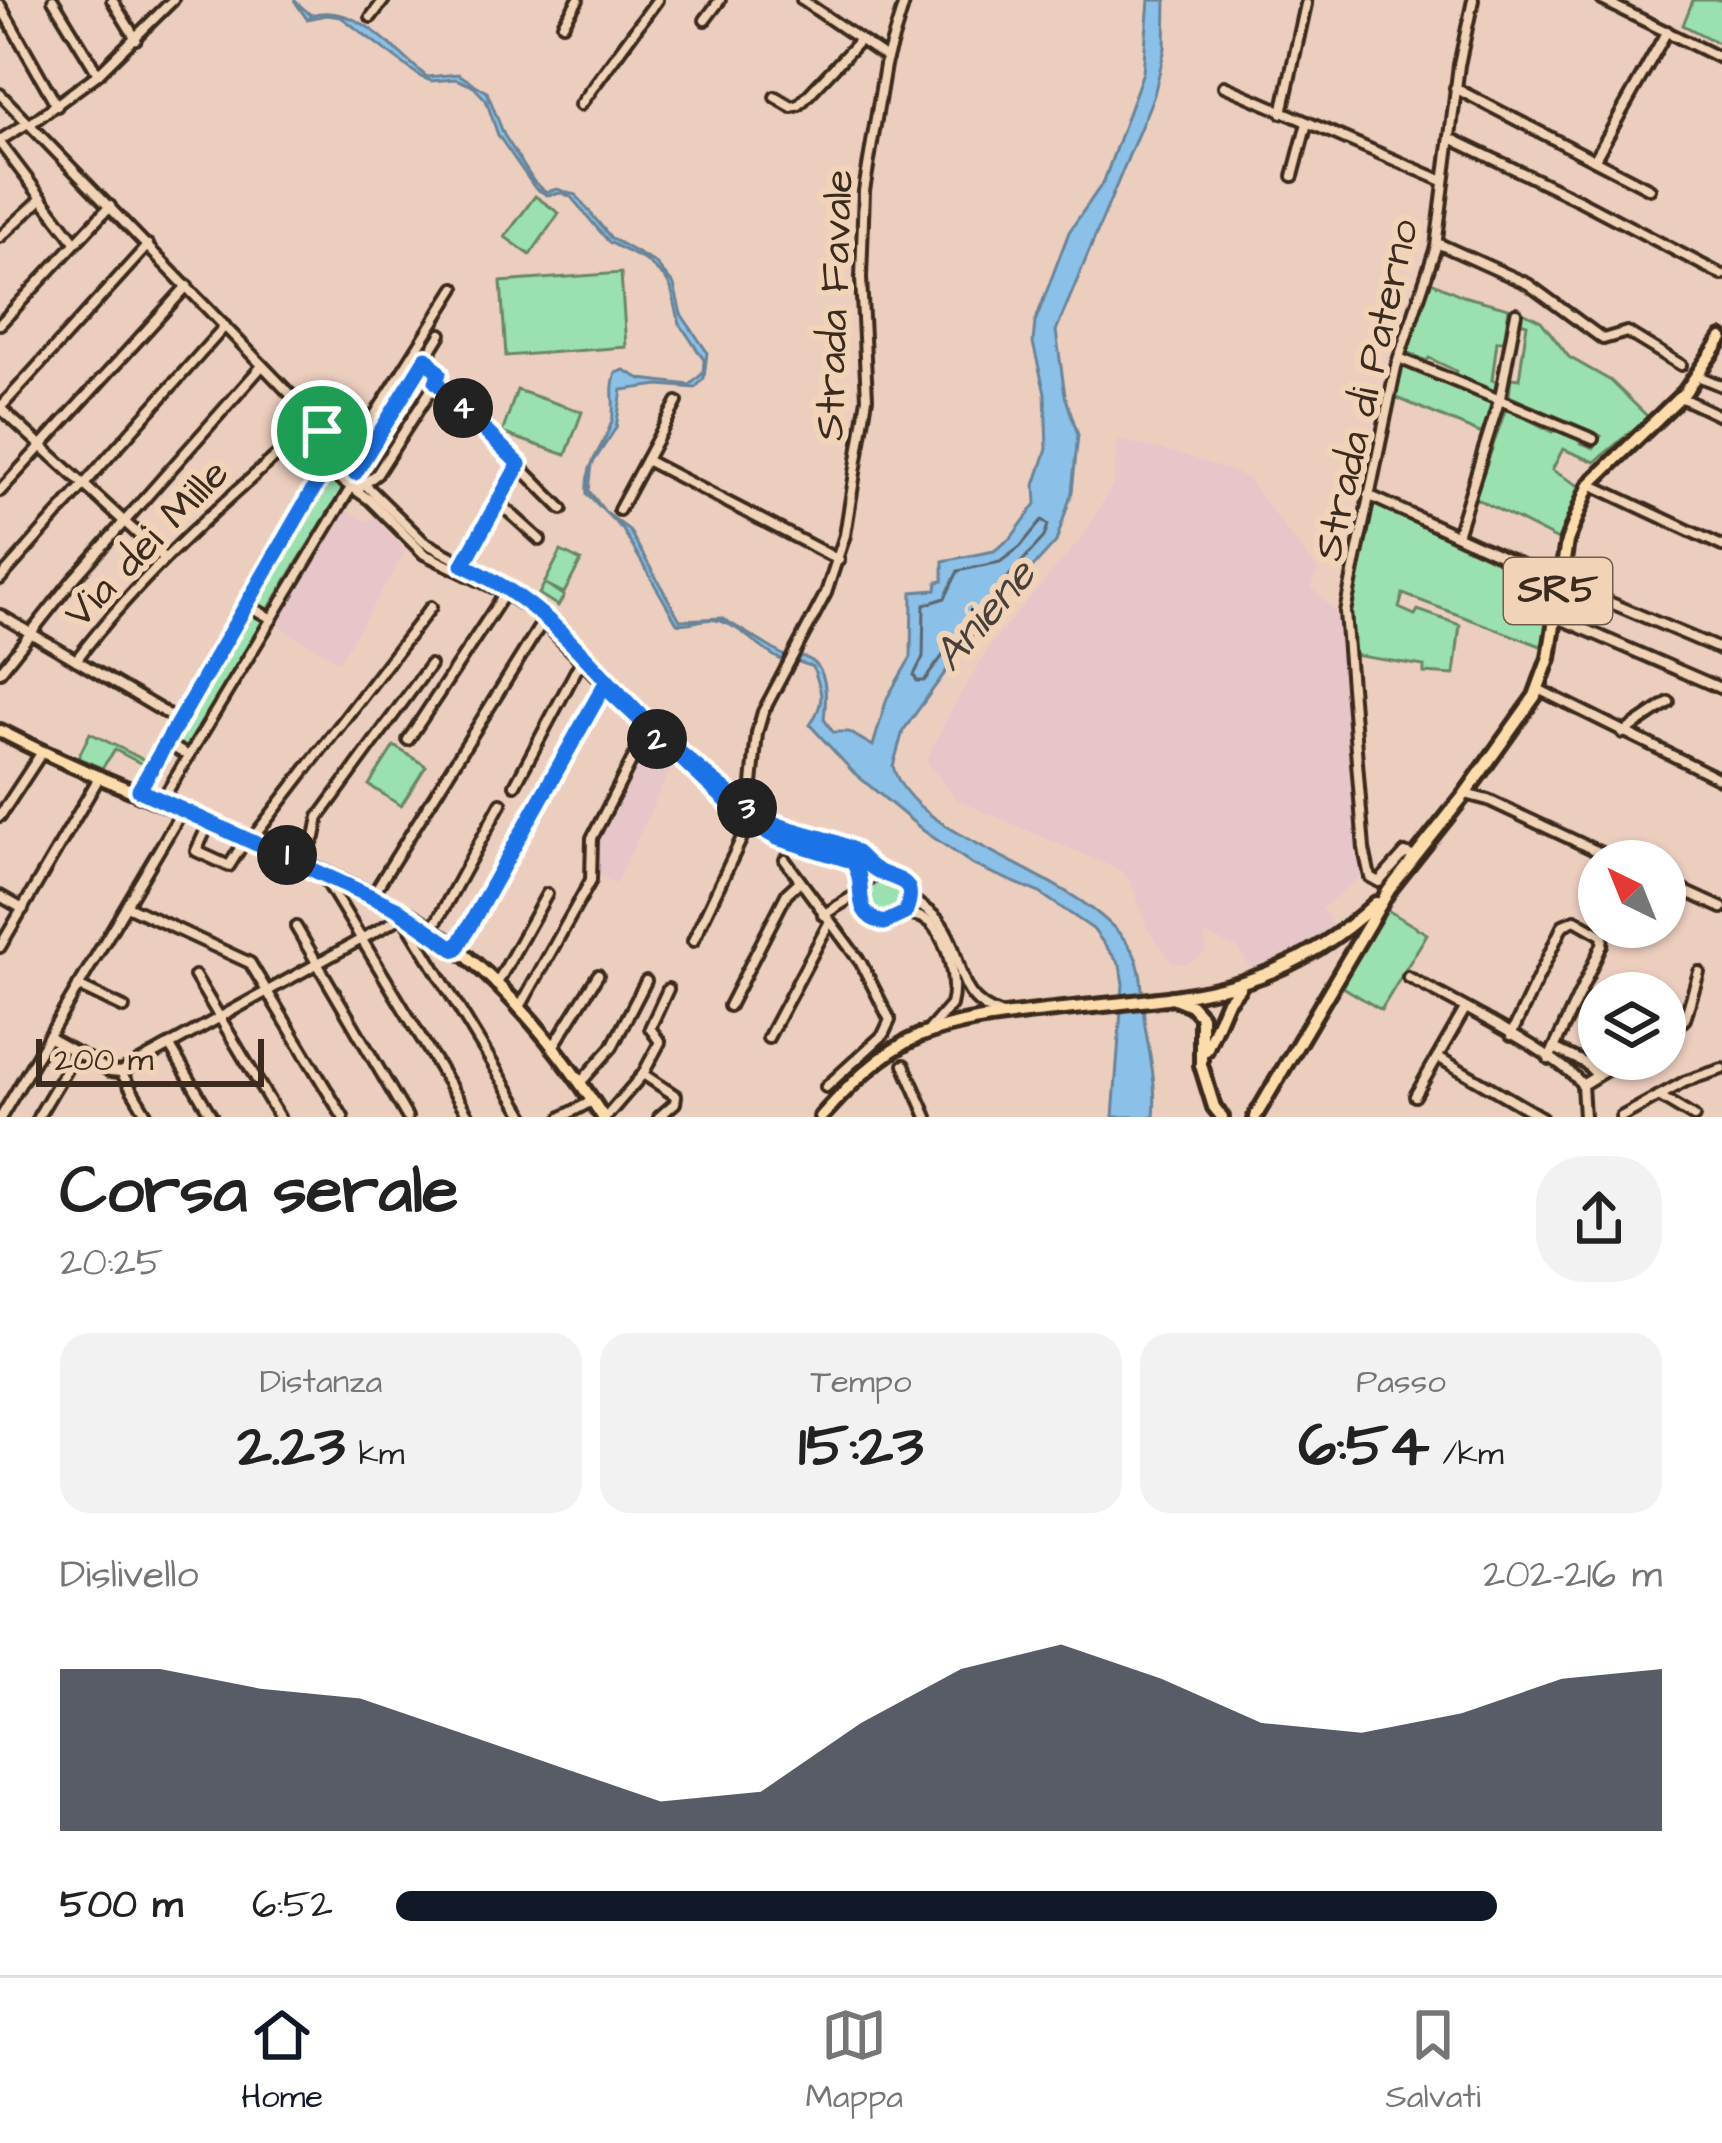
<!DOCTYPE html>
<html lang="it">
<meta charset="utf-8">
<style>
:root{--surface:#fff;--page:#f2f2f2;--text:#222;--muted:#767676;--line:#e0e0e0;--accent:#111827}
body{margin:0;font-family:"Architects Daughter",sans-serif;background:var(--page);color:var(--text);height:100vh;display:flex;flex-direction:column;font-size:45px;white-space:nowrap}
*{box-sizing:border-box;margin:0}
p{font-size:39px;color:var(--muted)}
.icon{flex:none;width:66px;height:66px;fill:none;stroke:currentColor;stroke-width:2;stroke-linecap:round;stroke-linejoin:round}
.map{position:relative;height:1117px;overflow:hidden}
.sheet{display:flex;flex-direction:column;background:var(--surface);flex:1}
.sheet>*{flex:none}
.needle{width:78px;rotate:317deg}
.buttons{position:absolute;left:1578px;top:840px;display:grid;gap:24px}
.buttons a{display:grid;place-items:center;width:108px;height:108px;border-radius:50%;background:var(--surface);box-shadow:0 3px 9px #0004;font-size:60px}
.scale{position:absolute;left:36px;bottom:30px;width:228px;box-sizing:border-box;padding-left:12px;border:6px solid #3b2a1e;border-top:0;font-size:33px;line-height:42px;white-space:nowrap;color:#3b2a1e;-webkit-text-stroke:9px #f1d4b7;paint-order:stroke}
.pin{position:absolute;display:grid;place-items:center;width:102px;height:102px;color:#fff;margin:-51px;border:6px solid #fff;border-radius:50%;box-shadow:0 3px 12px #0007}
.km{position:absolute;width:60px;height:60px;margin:-30px;border-radius:50%;background:#222;color:#fff;font-size:33px;line-height:60px;text-align:center}
.round{display:grid;place-items:center;flex:none;width:126px;height:126px;border-radius:48px;background:var(--page)}
.headline{display:flex;align-items:center;justify-content:space-between;height:204px;padding:0 60px}
h1{font-size:66px;font-weight:700;line-height:90px}
.figures{display:grid;grid-template-columns:repeat(3,1fr);gap:18px;height:204px;padding:12px 60px}
.figures div{display:grid;align-content:center;border-radius:30px;background:var(--page);text-align:center}
.figures b{font-size:60px;font-weight:700}
.figures small{font-size:33px;font-weight:400}
.figures p{font-size:33px}
.chart{height:336px;padding:24px 60px}
.chart p{display:flex;justify-content:space-between}
.chart svg{width:100%;height:216px;margin-top:12px;fill:var(--accent);opacity:.7}
ul{padding:0 60px;list-style:none;font-size:39px}
li{display:grid;grid-template-columns:192px 144px 1fr;align-items:center;height:90px}
li i{height:30px;border-radius:15px;background:var(--accent)}
.tabs{display:flex;justify-content:space-around;align-items:center;height:168px;border-top:3px solid var(--line);background:var(--surface);font-size:33px;color:var(--muted)}
.tabs a{display:grid;justify-items:center;gap:6px}
.tabs .active{color:var(--accent)}
.map>svg:first-child{display:block}
</style>
<div class="map">
<svg width="1722" height="1117" viewBox="0 0 1722 1117">
<rect width="100%" height="100%" fill="#eccebf"/>
<filter id="ink" filterUnits="userSpaceOnUse"><feTurbulence type="fractalNoise" baseFrequency=".00833" numOctaves="2"/><feDisplacementMap in="SourceGraphic" scale="24" xChannelSelector="R" yChannelSelector="G"/><feConvolveMatrix kernelMatrix="1 2 1 2 8 2 1 2 1" color-interpolation-filters="sRGB"/></filter>
<g filter="url(#ink)">
<!-- built -->
<g fill="#e6c6c9">
<polygon points="1117,440 1182,454 1246,477 1318,571 1311,588 1340,616 1364,874 1321,908 1335,928 1305,948 1252,972 1236,944 1233,947 1205,934 1206,952 1188,963 1172,963 1147,928 1131,882 1120,870 957,800 926,761 951,710 997,636 1085,534 1114,482"/>
<polygon points="342,508 367,522 374,516 406,551 339,662 274,623"/>
<polygon points="648,745 654,756 673,764 616,884 599,875 593,843"/>
</g>
<!-- green -->
<g fill="#9ae1af" stroke="#6a8666" stroke-width="3">
<polygon points="1693,0 1722,0 1722,34 1718,43 1683,25"/>
<polygon points="535,196 559,213 530,255 505,237"/>
<polygon points="621,273 626,347 506,356 501,282"/>
<polygon points="1429,281 1463,296 1509,308 1504,341 1497,341 1492,380 1498,382 1496,392 1455,375 1456,371 1429,358 1427,361 1406,352"/>
<polygon points="1521,311 1541,321 1569,357 1611,381 1648,417 1595,462 1563,449 1552,470 1579,486 1558,540 1475,498 1506,408 1553,432 1556,428 1581,439 1581,443 1594,448 1601,436 1509,396 1511,378 1519,379 1527,324 1520,322"/>
<polygon points="1403,366 1492,403 1482,434 1395,397"/>
<polygon points="517,390 582,412 566,455 502,433"/>
<polygon points="330,481 343,488 266,613 255,606"/>
<polygon points="1371,503 1551,587 1545,637 1541,646 1403,594 1399,608 1415,615 1418,610 1460,625 1454,675 1424,673 1424,666 1353,655 1349,616"/>
<polygon points="561,551 581,561 564,593 546,584 564,596 558,606 539,594"/>
<polygon points="253,613 265,620 185,751 174,744"/>
<polygon points="90,733 148,762 146,766 115,750 102,768 78,758"/>
<polygon points="394,746 426,766 401,806 369,785"/>
<circle cx="884" cy="897" r="19"/>
<polygon points="1384,908 1427,934 1381,1010 1338,984"/>
</g>
<!-- water -->
<g fill="#8bc0e8" stroke="#6b8497" stroke-width="3">
<path d="M294 0 311 15C356 2 394 50 427 77L458 74 487 92 504 135 534 182 546 192 557 189 576 195 611 238 655 263 674 285 681 314 707 352 704 378 695 388 659 385 622 390 616 428 592 464 589 491 605 512 629 530 680 620 722 618 786 657 784 661C761 652 740 624 716 620 702 617 691 626 677 623L623 530 587 494C584 464 604 448 612 421 616 404 609 389 616 373L624 370 641 379 690 385 703 373 704 360 680 324 671 288 665 278 646 261 609 242 571 197 562 193 547 195 535 188 498 135 486 100 473 86 456 79 431 81 421 77 341 17 327 15 307 19Z"/>
<path d="M1149 0H1166L1165 48 1154 95 1056 331 1065 395 1078 435 1072 492 1056 542 976 630 931 692 903 731 893 766C912 843 1090 872 1134 954 1144 974 1142 1004 1145 1026 1150 1057 1157 1085 1154 1117H1113L1123 984 1120 965 1093 929 1040 893 975 866 924 831 854 773 810 725C825 702 823 694 813 667L796 661 799 656C829 661 827 695 824 719L833 732H849L873 746 887 698 911 657 912 592 936 590 937 582 943 581V561L994 551 1011 538 1036 504 1035 485 1047 449 1045 393 1033 343 1035 322 1069 232 1104 181 1143 72Z"/>
</g>
<g fill="none" stroke-linecap="round" stroke-linejoin="round">
<!-- shore -->
<polygon stroke="#5b666f" stroke-width="3" points="1042,520 1048,525 1044,537 967,623 924,681 917,681 914,675 923,657 924,605 945,598 958,571 1000,562 1020,547"/>
<!-- minor casing -->
<g stroke="#3b2a1e" stroke-width="16">
<g id="minor">
<polyline points="53,0 98,74"/>
<polyline points="112,0 136,39"/>
<polyline points="802,0 887,58"/>
<polyline points="1602,0 1722,59"/>
<polyline points="0,5 57,106"/>
<polyline points="371,17 384,0"/>
<polyline points="705,20 720,0"/>
<polyline points="563,24 578,0"/>
<polyline points="1224,86 1443,181"/>
<polyline points="1455,88 1650,189"/>
<path d="M0 94 291 395 322 431 343 463 424 542 509 588 542 611 651 726 720 787 768 822 849 848 880 873 903 881C915 898 909 914 891 923L871 920 860 905 864 882 880 873"/>
<polyline points="775,97 792,107 799,105 860,40"/>
<polyline points="580,105 657,0"/>
<polyline points="1282,113 1306,4"/>
<polyline points="30,124 98,74 173,0"/>
<polyline points="1450,138 1577,199 1722,275"/>
<polyline points="0,140 28,123"/>
<polyline points="0,143 75,242"/>
<polyline points="1595,159 1667,31"/>
<polyline points="1293,176 1307,123"/>
<polyline points="0,237 42,198"/>
<polyline points="1437,243 1528,284 1603,339 1627,332 1681,365"/>
<polyline points="0,324 110,206"/>
<polyline points="1399,358 1593,439"/>
<polyline points="1698,376 1722,386"/>
<polyline points="436,382 562,509"/>
<polyline points="1680,397 1722,417"/>
<polyline points="0,408 163,557"/>
<polyline points="0,408 148,245"/>
<polyline points="322,432 325,469"/>
<polyline points="646,460 839,560"/>
<polyline points="325,469 370,500 424,554 505,593 535,613 660,742 749,822 777,838 848,859 859,869 861,885"/>
<polyline points="355,473 441,334"/>
<polyline points="1590,484 1722,546"/>
<polyline points="356,490 377,474 436,382 439,373 426,357"/>
<polyline points="0,491 187,286"/>
<polyline points="1368,495 1559,582"/>
<polyline points="497,501 540,540"/>
<polyline points="619,510 677,402"/>
<polyline points="1457,535 1500,398 1516,313"/>
<polyline points="463,565 519,464"/>
<polyline points="1562,570 1603,587 1604,600 1722,650"/>
<polyline points="0,579 225,326"/>
<polyline points="249,606 272,619"/>
<polyline points="0,615 181,722"/>
<polyline points="1556,617 1722,689"/>
<path d="M76 660C145 569 229 497 315 422"/>
<polyline points="0,672 71,582 262,366"/>
<polyline points="1538,689 1722,780"/>
<polyline points="1623,733 1669,702"/>
<polyline points="408,740 505,593"/>
<polyline points="168,744 188,756"/>
<polyline points="515,785 581,661"/>
<polyline points="139,791 325,469 333,461 343,463 349,456 455,288"/>
<polyline points="1465,794 1488,800 1618,861"/>
<polyline points="162,800 358,476"/>
<polyline points="0,816 42,752"/>
<polyline points="210,821 196,851 229,866 246,839"/>
<polyline points="252,839 431,607"/>
<polyline points="1414,857 1405,853 1379,882 1370,877 1364,849 1345,612 1396,367 1436,247 1459,65 1473,0"/>
<polyline points="785,860 861,963 890,1020 883,1035 826,1087"/>
<polyline points="299,861 315,837 319,817 430,665"/>
<polyline points="321,872 469,1117"/>
<polyline points="1665,882 1722,908"/>
<polyline points="0,896 23,909"/>
<polyline points="372,896 543,621"/>
<path d="M910 896C918 906 931 911 939 921 967 956 950 998 1002 1015"/>
<polyline points="127,906 250,963 343,1117"/>
<path d="M905 913C915 916 926 917 933 926 949 944 957 982 951 1005L930 1029"/>
<polyline points="823,915 857,894"/>
<polyline points="403,916 525,1117"/>
<polyline points="296,927 407,1117"/>
<polyline points="432,930 501,803"/>
<polyline points="693,941 748,825 757,733 763,712 826,593 845,535 867,398 861,278 864,191 885,65 905,0"/>
<polyline points="0,947 100,776"/>
<polyline points="456,950 604,687"/>
<polyline points="195,976 279,1117"/>
<path d="M1408 977C1444 997 1565 1057 1582 1085"/>
<polyline points="496,985 547,894"/>
<polyline points="78,986 124,1008"/>
<polyline points="729,1006 787,893 799,882"/>
<polyline points="520,1007 591,880 592,838 647,731"/>
<polyline points="1511,1035 1563,925 1575,920 1603,936 1602,945 1549,1059"/>
<polyline points="48,1037 110,1071 121,1072 407,914"/>
<polyline points="1665,1037 1685,1019 1699,972"/>
<polyline points="768,1038 829,923"/>
<polyline points="170,1046 212,1117"/>
<polyline points="553,1047 598,975"/>
<polyline points="1554,1048 1585,1063 1597,1075"/>
<polyline points="1438,1057 1541,1117"/>
<polyline points="904,1065 927,1117"/>
<polyline points="121,1072 148,1117"/>
<polyline points="643,1074 660,1042 650,1028 668,989"/>
<polyline points="580,1083 612,1047 646,981"/>
<polyline points="1415,1096 1465,1009"/>
<polyline points="1659,1096 1694,1117"/>
<polyline points="1,1117 182,811"/>
<polyline points="38,1117 76,1053"/>
<polyline points="562,1117 592,1101"/>
<polyline points="606,1117 643,1074 676,1096 675,1103 659,1117"/>
<polyline points="1584,1117 1582,1085 1625,1059"/>
<polyline points="1621,1117 1686,1081 1722,1069"/>
</g>
</g>
<!-- major casing -->
<g stroke="#3b2a1e" stroke-width="20">
<g id="major">
<path d="M0 731C105 785 219 822 326 874 362 891 399 906 431 929 500 977 558 1047 603 1117"/>
<polyline points="1172,997 1191,1005 1201,1016 1201,1065 1214,1107 1222,1117"/>
<polyline points="1206,1050 1226,1003 1239,988"/>
<path d="M821 1117C849 1086 880 1053 919 1036 959 1020 1002 1016 1045 1011 1177 996 1273 1000 1376 903"/>
<polyline points="1255,1117 1389,890 1465,794 1535,696 1549,658 1567,541 1590,484 1685,392 1722,338"/>
</g>
</g>
<!-- minor -->
<use href="#minor" stroke="#f1d4b7" stroke-width="8"/>
<!-- major -->
<use href="#major" stroke="#fddcac" stroke-width="10"/>
</g>
</g>
<g fill="none" stroke-linecap="round" stroke-linejoin="round" filter="url(#ink)">
<!-- route casing -->
<g stroke="#fff" stroke-width="24">
<path id="route" d="M322 431 325 469 139 790 396 908 456 950 604 686 749 822 751 811C782 833 818 832 851 849 860 854 864 862 873 868 891 882 921 874 905 913L884 923C847 913 870 885 852 861L777 838 749 822 751 811C717 784 683 757 652 727 585 662 551 605 463 565L519 464 436 382 439 373 426 358 355 473 343 464 322 431"/>
</g>
<!-- route -->
<use href="#route" stroke="#1a73e8" stroke-width="15"/>
</g>
<g text-anchor="middle" dominant-baseline="central" stroke-width="12" stroke-linejoin="round" paint-order="stroke">
<!-- shield labels -->
<rect fill="#f1d4b7" stroke="#725d4c" stroke-width="3" x="1504" y="558" width="108" height="66" rx="9"/>
<g font-size="39" font-weight="bold" fill="#3b2a1e">
<text x="1558" y="591">SR5</text>
</g>
<!-- street labels -->
<g font-size="42" fill="#3b2a1e" stroke="#f1d4b7">
<text transform="translate(835 305) rotate(-88)">Strada Favale</text>
<text transform="translate(1367 390) rotate(-77)">Strada di Paterno</text>
<text transform="translate(147 544) rotate(-46)">Via dei Mille</text>
</g>
<!-- water labels -->
<g font-size="45" font-style="italic" fill="#47403c" stroke="#f1d4b7">
<text transform="translate(985 616) rotate(-49)">Aniene</text>
</g>
</g>
</svg>
<div class="buttons">
<a><svg class="needle" viewBox="-14 -14 28 28"><path d="M0-13l5 13h-10z" fill="#e53935"/><path d="M0 13l5-13h-10z" fill="#767676"/></svg></a>
<a><svg class="icon" aria-label="layers" viewBox="0 0 24 24"><path d="M12 4l9 5-9 5-9-5zM3 14l9 5 9-5"/></svg></a>
</div>
<div class="scale">200 m</div>
<div class="pin" style="left:322px;top:431px;background:#1e9e55"><svg class="icon" aria-label="arrive" viewBox="0 0 24 24"><path d="M6 21V4h12l-3 4 3 4H6"/></svg></div>
<b class="km" style="left:287px;top:855px">1</b>
<b class="km" style="left:657px;top:739px">2</b>
<b class="km" style="left:747px;top:808px">3</b>
<b class="km" style="left:463px;top:408px">4</b>
</div>
<section class="sheet">
<div class="headline"><div><h1>Corsa serale</h1><p>20:25</p></div><a class="round"><svg class="icon" aria-label="share" viewBox="0 0 24 24"><path d="M12 15V3M7 8l5-5 5 5M5 13v7h14v-7"/></svg></a></div>
<div class="figures">
<div><p>Distanza</p><b>2.23<small> km</small></b></div>
<div><p>Tempo</p><b>15:23</b></div>
<div><p>Passo</p><b>6:54<small> /km</small></b></div>
</div>
<div class="chart"><p><span>Dislivello</span>202–216 m</p>
<svg viewBox="0 0 160 44" preserveAspectRatio="none"><path d="M0 44V11L10 11L20 15L30 17L40 24L50 31L60 38L70 36L80 22L90 11L100 6L110 13L120 22L130 24L140 20L150 13L160 11V44z"/></svg>
</div>
<ul>
<li><b>500 m</b>6:52<i style="width:87%"></i></li>
</ul>
</section>
<nav class="tabs">
<a class="active"><svg class="icon" aria-label="home" viewBox="0 0 24 24"><path d="M3 11l9-7 9 7M6 9v11h12V9"/></svg>Home</a>
<a><svg class="icon" aria-label="map" viewBox="0 0 24 24"><path d="M3 6l6-2 6 2 6-2v14l-6 2-6-2-6 2zM9 4v14M15 6v14"/></svg>Mappa</a>
<a><svg class="icon" aria-label="saved" viewBox="0 0 24 24"><path d="M7 4h10v16l-5-4-5 4z"/></svg>Salvati</a>
</nav>
